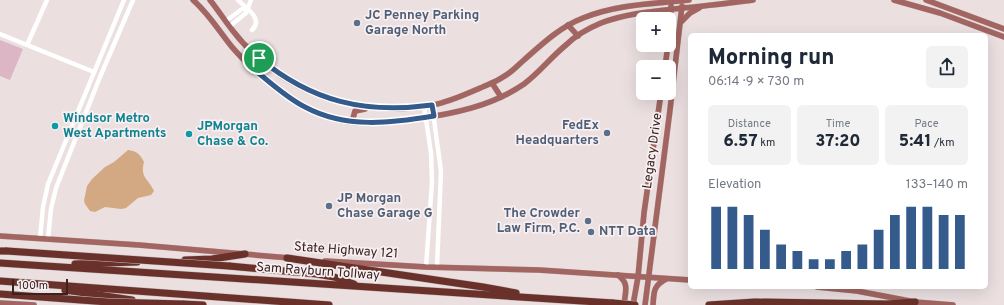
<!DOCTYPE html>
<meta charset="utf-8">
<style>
:root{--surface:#fff;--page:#f2f2f3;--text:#1f2937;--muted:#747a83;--accent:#355b8d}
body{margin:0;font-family:Overpass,sans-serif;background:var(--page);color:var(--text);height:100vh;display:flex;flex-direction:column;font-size:15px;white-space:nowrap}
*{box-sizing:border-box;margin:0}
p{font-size:13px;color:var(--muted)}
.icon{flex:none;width:22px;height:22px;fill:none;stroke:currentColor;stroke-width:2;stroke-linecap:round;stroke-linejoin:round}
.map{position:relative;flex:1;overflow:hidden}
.sheet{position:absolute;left:688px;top:33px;width:300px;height:256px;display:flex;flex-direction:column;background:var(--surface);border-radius:6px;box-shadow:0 4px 16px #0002}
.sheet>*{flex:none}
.buttons{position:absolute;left:636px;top:12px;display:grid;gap:8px}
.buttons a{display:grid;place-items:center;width:40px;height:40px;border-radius:6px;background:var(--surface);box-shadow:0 4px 16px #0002;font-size:20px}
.scale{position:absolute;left:12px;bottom:10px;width:56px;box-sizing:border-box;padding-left:4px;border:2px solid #3b211f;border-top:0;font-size:11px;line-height:14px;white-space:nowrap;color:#3b211f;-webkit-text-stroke:3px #f7eff1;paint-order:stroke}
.pin{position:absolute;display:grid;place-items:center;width:34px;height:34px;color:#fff;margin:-17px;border:2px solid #fff;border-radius:50%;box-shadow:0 1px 4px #0007}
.round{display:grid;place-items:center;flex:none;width:42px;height:42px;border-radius:6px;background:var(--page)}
.headline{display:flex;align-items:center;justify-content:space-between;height:68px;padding:0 20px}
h1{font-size:22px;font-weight:800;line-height:30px}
.figures{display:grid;grid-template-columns:repeat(3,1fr);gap:6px;height:68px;padding:4px 20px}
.figures div{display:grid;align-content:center;border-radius:6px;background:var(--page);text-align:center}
.figures b{font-size:17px;font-weight:800}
.figures small{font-size:11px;font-weight:400}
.figures p{font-size:11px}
.chart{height:112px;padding:8px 20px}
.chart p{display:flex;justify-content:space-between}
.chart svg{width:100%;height:72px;margin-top:4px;stroke:var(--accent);stroke-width:6}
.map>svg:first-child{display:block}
</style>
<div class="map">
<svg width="1004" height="305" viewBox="0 0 1004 305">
<rect width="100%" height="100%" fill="#ebdfe0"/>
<!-- green -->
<polygon fill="#ddb6c6" points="0,40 23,49 10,80 0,76"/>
<!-- water -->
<path fill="#d3a984" d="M128 150C137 151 140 154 144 162 140 178 148 178 154 191L151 195 138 198 126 208 121 209 105 207 95 212 90 211 85 204 84 201 87 186 92 179 105 167 114 162Z"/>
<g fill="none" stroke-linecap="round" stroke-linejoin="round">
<!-- major casing -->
<g stroke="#c4bcbc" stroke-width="6">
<g id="major">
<path d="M193 0C209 14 219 31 232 47 249 67 282 95 306 108 320 115 335 120 351 122 373 125 394 122 415 119 453 114 492 106 524 84 540 72 551 57 566 45 575 36 589 28 601 23 627 13 656 11 683 8 706 6 729 3 753 0"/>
<path d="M210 0C218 10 225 21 233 31 246 48 263 63 280 75 323 104 382 115 433 105 449 102 464 95 478 89 486 85 496 82 503 77 511 73 517 66 524 60 542 44 560 27 583 18 617 4 653 4 689 0"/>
<polyline points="894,0 940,13 1004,37"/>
<polyline points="926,0 1004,29"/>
<polyline points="643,14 657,19"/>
<polyline points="681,22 690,13 699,8"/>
<polyline points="568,25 578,36"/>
<polyline points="669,38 671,6"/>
<polyline points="665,67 668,45"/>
<polyline points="256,71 264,62"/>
<polyline points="492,83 501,97"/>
<polyline points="352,122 355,111 365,109"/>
<polyline points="0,236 139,245 290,258"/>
<polyline points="325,261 426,267 539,270 690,280"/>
<path d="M618 275C630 284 625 292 624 305"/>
<polyline points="817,287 857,291 915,302 953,305"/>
<polyline points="0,303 34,305"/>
<polyline points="633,305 638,277 644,213 661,93"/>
<polyline points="645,305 670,110 682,6"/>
<path d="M653 305C654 292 653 286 666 279"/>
</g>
</g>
<!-- highway casing -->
<g stroke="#c4bcbc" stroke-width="8">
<g id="highway">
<polyline points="0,251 7,251"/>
<polyline points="287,258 483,287 516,293"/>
<polyline points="185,260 212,259 245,254"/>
<polyline points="0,263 613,303"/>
<polyline points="75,264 137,262"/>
<polyline points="229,266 317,274 334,277 354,284"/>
<polyline points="0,281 329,305"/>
<polyline points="65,290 132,300"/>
<polyline points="183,304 203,305"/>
<polyline points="709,305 755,302 887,304 915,302"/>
</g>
</g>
<!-- minor -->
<g stroke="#fff" stroke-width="4.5">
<path d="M238 0C246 8 264 19 252 30"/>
<polyline points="226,21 242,9 247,9"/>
<polyline points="230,26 246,13 251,0"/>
<polyline points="0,34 94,72"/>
<polyline points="27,45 47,0"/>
<polyline points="432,105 441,171 437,267"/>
<polyline points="424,106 431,153 432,182 426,267"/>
<polyline points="40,238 43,207 48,184 124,0"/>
<polyline points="48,239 51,209 56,188 100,77 133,0"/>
</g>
<!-- major -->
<use href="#major" stroke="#a26561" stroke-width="5.5"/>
<!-- highway -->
<use href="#highway" stroke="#69312a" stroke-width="7"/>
<!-- highway-bridge casing -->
<g stroke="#c4bcbc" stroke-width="8" stroke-linecap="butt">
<g id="highway-bridge">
<polyline points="7,251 229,266"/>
<polyline points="0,294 108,302 183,304"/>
<polyline points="613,303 635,305"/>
</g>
</g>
<!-- highway-bridge -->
<use href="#highway-bridge" stroke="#69312a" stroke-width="7"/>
</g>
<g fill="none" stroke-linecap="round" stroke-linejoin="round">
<!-- route casing -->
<g stroke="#fff" stroke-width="8">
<path id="route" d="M259 58C312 102 365 114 432 105L434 116C391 123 346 129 305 107 287 98 272 84 256 71L252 67Z"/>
</g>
<!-- route -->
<use href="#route" stroke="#355b8d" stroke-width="5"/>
</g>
<!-- markers -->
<g fill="#5c6f8a" stroke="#f7eff1" stroke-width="1.5">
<circle cx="357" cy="23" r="4"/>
<circle cx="607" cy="133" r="4"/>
<circle cx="329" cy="206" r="4"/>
<circle cx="588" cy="221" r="4"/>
<circle cx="591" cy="232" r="4"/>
</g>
<g fill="#0f9aa8" stroke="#f7eff1" stroke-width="1.5">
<circle cx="55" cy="126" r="4"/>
<circle cx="189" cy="134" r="4"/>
</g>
<g text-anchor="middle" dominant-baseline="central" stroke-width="3.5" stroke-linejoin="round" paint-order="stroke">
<!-- service labels -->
<g font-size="13" font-weight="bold" fill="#4e5e75" stroke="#f7eff1" text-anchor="start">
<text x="365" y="16">JC Penney Parking<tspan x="365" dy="15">Garage North</tspan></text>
<text x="599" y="126" text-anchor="end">FedEx<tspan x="599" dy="15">Headquarters</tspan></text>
<text x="337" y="199">JP Morgan<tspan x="337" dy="15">Chase Garage G</tspan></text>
<text x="580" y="214" text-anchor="end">The Crowder<tspan x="580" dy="15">Law Firm, P.C.</tspan></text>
<text x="599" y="232">NTT Data</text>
</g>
<!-- culture labels -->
<g font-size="13" font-weight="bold" fill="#0d838f" stroke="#f7eff1" text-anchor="start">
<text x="63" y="119">Windsor Metro<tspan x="63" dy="15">West Apartments</tspan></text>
<text x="197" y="127">JPMorgan<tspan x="197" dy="15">Chase &amp; Co.</tspan></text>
</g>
<!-- street labels -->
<g font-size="13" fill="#3b211f" stroke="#f7eff1">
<text transform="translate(653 151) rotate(-82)">Legacy Drive</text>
<text transform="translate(346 251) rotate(4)">State Highway 121</text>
<text transform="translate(318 272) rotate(4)">Sam Rayburn Tollway</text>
</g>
</g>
</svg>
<div class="buttons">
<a>+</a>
<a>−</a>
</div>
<div class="scale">100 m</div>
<div class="pin" style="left:259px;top:58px;background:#1e9e55"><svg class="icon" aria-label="arrive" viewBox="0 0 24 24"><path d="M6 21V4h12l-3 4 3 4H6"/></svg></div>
<section class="sheet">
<div class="headline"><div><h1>Morning run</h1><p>06:14 · 9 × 730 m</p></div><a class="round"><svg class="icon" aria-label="share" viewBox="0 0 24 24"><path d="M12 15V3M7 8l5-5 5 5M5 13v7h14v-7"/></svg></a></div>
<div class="figures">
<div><p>Distance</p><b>6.57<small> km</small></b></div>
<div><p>Time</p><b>37:20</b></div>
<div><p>Pace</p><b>5:41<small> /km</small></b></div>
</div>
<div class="chart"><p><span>Elevation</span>133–140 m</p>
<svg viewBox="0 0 160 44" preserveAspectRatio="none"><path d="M5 44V6M15 44V6M25 44V11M35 44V20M45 44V29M55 44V33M65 44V38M75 44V38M85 44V33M95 44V29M105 44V20M115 44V11M125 44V6M135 44V6M145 44V11M155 44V11"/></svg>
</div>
</section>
</div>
